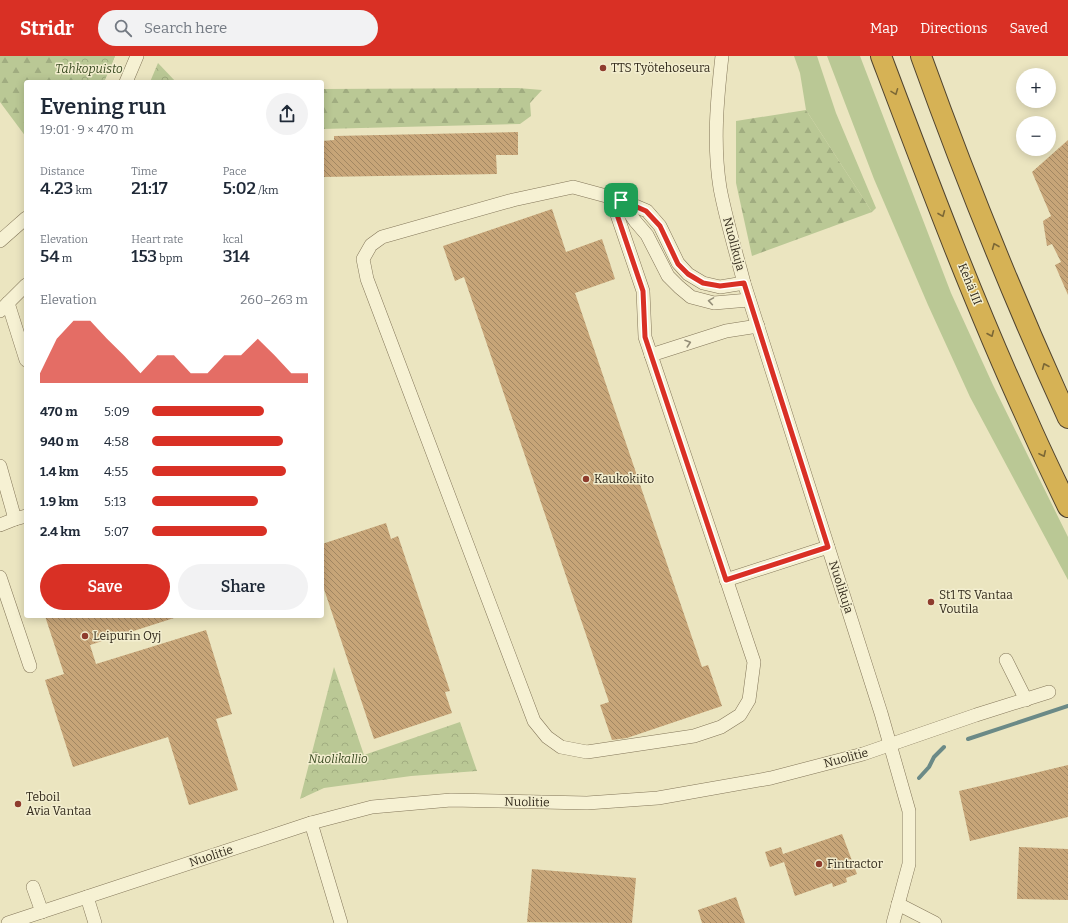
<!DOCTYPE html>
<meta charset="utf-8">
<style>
:root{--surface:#fff;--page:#f2f2f3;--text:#1f2937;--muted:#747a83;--accent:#d93025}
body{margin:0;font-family:Bitter,serif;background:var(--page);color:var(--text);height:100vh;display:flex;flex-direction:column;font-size:15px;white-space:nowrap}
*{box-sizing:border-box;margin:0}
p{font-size:13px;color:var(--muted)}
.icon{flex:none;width:22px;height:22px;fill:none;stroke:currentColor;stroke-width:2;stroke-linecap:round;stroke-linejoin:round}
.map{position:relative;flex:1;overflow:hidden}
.panel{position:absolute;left:24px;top:24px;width:300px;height:538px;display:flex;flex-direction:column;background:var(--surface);border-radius:4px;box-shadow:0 2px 10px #0003}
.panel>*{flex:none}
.controls{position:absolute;left:1016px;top:12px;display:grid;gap:8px}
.controls a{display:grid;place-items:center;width:40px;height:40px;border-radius:50%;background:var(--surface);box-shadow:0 2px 10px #0003;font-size:20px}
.pin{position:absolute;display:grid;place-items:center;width:34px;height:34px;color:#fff;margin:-17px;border-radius:8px;box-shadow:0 2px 6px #0006}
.round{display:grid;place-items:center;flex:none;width:42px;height:42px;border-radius:21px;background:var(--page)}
.head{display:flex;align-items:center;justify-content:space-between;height:68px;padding:0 16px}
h1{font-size:22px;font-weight:600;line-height:30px}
.stats{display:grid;grid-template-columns:repeat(3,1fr);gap:6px;height:68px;padding:4px 16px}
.stats div{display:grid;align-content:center}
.stats b{font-size:17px;font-weight:600}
.stats small{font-size:11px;font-weight:400}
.stats p{font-size:11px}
.chart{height:112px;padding:8px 16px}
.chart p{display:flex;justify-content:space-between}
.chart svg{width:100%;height:72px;margin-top:4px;fill:var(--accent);opacity:.7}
.primary-button{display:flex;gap:8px;margin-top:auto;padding:8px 16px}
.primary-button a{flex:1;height:46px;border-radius:24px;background:var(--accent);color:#fff;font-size:16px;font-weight:600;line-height:46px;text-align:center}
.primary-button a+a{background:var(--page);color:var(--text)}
ul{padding:0 16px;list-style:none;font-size:13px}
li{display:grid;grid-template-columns:64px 48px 1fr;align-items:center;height:30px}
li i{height:10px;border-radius:5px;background:var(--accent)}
header{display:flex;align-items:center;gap:24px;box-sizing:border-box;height:56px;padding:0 20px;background:var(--accent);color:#fff}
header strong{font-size:19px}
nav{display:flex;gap:22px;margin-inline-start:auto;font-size:14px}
.search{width:280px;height:36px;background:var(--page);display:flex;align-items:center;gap:10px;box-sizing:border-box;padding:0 14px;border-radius:22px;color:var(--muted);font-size:15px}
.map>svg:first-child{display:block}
</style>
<header>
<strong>Stridr</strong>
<div class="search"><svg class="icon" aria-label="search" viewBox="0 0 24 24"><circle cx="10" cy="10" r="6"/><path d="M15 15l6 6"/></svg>Search here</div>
<nav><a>Map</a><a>Directions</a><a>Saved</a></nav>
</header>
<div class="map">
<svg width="1068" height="867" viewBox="0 0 1068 867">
<defs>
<pattern id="forest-firs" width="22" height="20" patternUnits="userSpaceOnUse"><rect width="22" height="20" fill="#bac895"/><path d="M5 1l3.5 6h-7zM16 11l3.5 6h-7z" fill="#a0ac80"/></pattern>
<pattern id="park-crowns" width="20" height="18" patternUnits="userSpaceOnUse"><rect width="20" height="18" fill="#bac895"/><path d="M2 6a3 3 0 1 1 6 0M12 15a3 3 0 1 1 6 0" fill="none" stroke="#a0ac80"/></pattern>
<pattern id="building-back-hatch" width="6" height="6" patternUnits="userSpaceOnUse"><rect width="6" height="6" fill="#c7a578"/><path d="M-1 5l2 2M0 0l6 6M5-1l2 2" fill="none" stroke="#a28762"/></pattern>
</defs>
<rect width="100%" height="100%" fill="#ebe5c0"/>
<!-- grass -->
<g fill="#bac895">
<polygon points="794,0 817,0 836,57 876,152 872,156 806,54 800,17"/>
<polygon points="827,0 860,0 951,237 993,329 1068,481 1068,524 970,341 928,249 874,123"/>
</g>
<!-- forest -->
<g fill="url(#forest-firs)">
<polygon points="0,0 115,0 104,26 26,26 26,81 0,46"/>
<polygon points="518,32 542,34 530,47 531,60 520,68 322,73 322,33"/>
<polygon points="806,54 872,156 752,200 736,127 736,65"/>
</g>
<!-- park -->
<g fill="url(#park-crowns)">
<polygon points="60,0 115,0 104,26 77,26"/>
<polygon points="158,7 176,26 150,26"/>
<polygon points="334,611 364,699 460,666 477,715 411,720 324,732 300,743"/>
</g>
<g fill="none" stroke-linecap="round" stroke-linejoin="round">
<!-- stream -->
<g stroke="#6b8a87" stroke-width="4">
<polyline points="968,683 1068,650"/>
<polyline points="919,722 929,711 934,701 944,691"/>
</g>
</g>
<!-- building -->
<g fill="url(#building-back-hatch)">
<polygon points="518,76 518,99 496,99 497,118 322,121 322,85 334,84 334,80"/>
<polygon points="1068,84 1068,239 1055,209 1061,206 1052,188 1047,190 1043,165 1051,160 1032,116"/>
<polygon points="552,153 566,196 602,183 615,223 575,237 702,611 708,609 722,650 627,682 612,684 600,649 609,646 464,221 455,225 443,190"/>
<polygon points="386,467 391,483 398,480 450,635 445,636 452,657 374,683 322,527 322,488"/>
<polygon points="45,560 173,560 174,562 90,589 96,608 206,574 232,658 216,663 238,734 189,749 168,681 73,711 45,624 64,618"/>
<polygon points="1068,709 1068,761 970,785 959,735"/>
<polygon points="842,778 857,818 846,822 847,826 833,831 832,827 795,840 784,806 770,811 765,796 781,791 783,798"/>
<polygon points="1019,791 1068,793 1068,844 1017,843"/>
<polygon points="532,813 636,822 632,867 527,866"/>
<polygon points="736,841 745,867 702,867 698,854"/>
</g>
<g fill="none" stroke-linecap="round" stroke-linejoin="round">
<!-- minor casing -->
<g stroke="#837659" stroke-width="14">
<g id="minor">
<path d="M722 0C717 44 713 88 720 132 726 164 736 196 744 227L881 657 909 755V808L893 867"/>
<polyline points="126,26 137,0"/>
<polyline points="611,141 643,235 645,281 754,606 749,644 740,659 721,671 694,680 587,696 561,691 547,681 534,665 367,223 363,203 371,189 382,181 513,144 573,131 621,144 647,155 660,170 678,207 688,218 703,227 720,231 744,227"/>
<polyline points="621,144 635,165 647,179 668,220 679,231 691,241 714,247 749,244"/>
<polyline points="0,185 26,162"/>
<polyline points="8,247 26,304"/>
<polyline points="0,255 26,229"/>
<polyline points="651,299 726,275 758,270"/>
<polyline points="0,410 15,463 26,460"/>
<polyline points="0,469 15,463"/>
<polyline points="0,521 30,610"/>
<polyline points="726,524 828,491"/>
<polyline points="1006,604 1026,644"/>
<polyline points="311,767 341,867"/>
<polyline points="33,831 42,856"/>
<polyline points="87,841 95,867"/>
<polyline points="898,848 935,867"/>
<polyline points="8,867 311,767 372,751 451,744 587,747 658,742 771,722 863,698 976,659 1049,636"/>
</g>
</g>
<!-- highway casing -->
<g stroke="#50432e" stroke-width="22">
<g id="highway">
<path d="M881 0C927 122 973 245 1027 363 1040 393 1054 422 1068 451"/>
<path d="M921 0C965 122 1014 244 1068 362"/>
</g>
</g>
<!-- minor -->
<use href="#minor" stroke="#f6f1d3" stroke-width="13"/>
<!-- highway -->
<use href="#highway" stroke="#d6b255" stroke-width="20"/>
</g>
<!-- one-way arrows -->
<defs><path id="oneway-chevron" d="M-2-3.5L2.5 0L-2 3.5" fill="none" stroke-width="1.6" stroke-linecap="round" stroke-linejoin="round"/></defs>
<g stroke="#7c6836">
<use href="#oneway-chevron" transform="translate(895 36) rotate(69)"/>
<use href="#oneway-chevron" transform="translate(942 158) rotate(68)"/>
<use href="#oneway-chevron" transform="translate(995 190) rotate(-112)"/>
<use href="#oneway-chevron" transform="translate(991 278) rotate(67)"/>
<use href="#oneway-chevron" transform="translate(1045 310) rotate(-113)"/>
<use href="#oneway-chevron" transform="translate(1043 398) rotate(65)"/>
</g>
<g stroke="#948e78">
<use href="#oneway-chevron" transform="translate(711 245) rotate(-171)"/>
<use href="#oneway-chevron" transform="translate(688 287) rotate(-18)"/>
</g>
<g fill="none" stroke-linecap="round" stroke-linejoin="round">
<!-- route casing -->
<g stroke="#fff" stroke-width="8">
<polygon id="route" points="611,141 621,144 646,155 660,170 678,208 688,218 703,227 720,230 744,227 828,491 726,524 645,281 643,235"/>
</g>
<!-- route -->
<use href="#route" stroke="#d93025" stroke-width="5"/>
</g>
<!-- markers -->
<g fill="#8e3c2d" stroke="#f3eecf" stroke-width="1.5">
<circle cx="603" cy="12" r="4"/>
<circle cx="586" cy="423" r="4"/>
<circle cx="931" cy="546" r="4"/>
<circle cx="85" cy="580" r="4"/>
<circle cx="18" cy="748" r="4"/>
<circle cx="819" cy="808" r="4"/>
</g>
<g text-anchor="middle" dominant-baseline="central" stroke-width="3" stroke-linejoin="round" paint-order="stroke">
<!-- poi labels -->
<g font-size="12" fill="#332b1d" stroke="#f3eecf" text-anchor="start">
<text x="611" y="12">TTS Työtehoseura</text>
<text x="594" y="423">Kaukokiito</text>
<text x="939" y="539">St1 TS Vantaa<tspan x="939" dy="14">Voutila</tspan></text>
<text x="93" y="580">Leipurin Oyj</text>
<text x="26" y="741">Teboil<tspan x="26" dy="14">Avia Vantaa</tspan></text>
<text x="827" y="808">Fintractor</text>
</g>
<!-- park labels -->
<g font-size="12" font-style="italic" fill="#3d4e25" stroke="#f3eecf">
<text x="89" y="13">Tahkopuisto</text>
<text x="338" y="703">Nuolikallio</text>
</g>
<!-- street labels -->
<g font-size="12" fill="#332b1d" stroke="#f3eecf">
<text transform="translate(734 188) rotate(75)">Nuolikuja</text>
<text transform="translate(970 228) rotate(68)">Kehä III</text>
<text transform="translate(841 531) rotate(72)">Nuolikuja</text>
<text transform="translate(846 702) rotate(-15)">Nuolitie</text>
<text transform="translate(527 746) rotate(1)">Nuolitie</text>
<text transform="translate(211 800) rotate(-18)">Nuolitie</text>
</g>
</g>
</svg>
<div class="controls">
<a>+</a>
<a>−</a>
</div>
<div class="pin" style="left:621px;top:144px;background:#1e9e55"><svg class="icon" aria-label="arrive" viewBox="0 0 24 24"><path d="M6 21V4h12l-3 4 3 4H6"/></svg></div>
<section class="panel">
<div class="head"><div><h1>Evening run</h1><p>19:01 · 9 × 470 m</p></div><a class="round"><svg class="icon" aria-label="share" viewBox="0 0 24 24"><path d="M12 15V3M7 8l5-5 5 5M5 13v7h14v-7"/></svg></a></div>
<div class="stats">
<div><p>Distance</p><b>4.23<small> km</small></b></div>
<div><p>Time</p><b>21:17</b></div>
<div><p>Pace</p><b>5:02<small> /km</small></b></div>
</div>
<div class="stats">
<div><p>Elevation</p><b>54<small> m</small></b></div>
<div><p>Heart rate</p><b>153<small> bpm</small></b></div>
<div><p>kcal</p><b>314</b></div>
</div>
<div class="chart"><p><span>Elevation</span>260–263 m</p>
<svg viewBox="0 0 160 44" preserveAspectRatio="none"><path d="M0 44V38L10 17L20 6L30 6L40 17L50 27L60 38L70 27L80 27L90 38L100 38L110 27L120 27L130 17L140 27L150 38L160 38V44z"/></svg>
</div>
<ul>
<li><b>470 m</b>5:09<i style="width:72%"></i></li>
<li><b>940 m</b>4:58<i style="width:84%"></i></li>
<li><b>1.4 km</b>4:55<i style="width:86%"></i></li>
<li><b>1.9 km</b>5:13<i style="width:68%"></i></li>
<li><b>2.4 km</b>5:07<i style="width:74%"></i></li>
</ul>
<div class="primary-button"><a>Save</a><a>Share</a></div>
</section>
</div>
